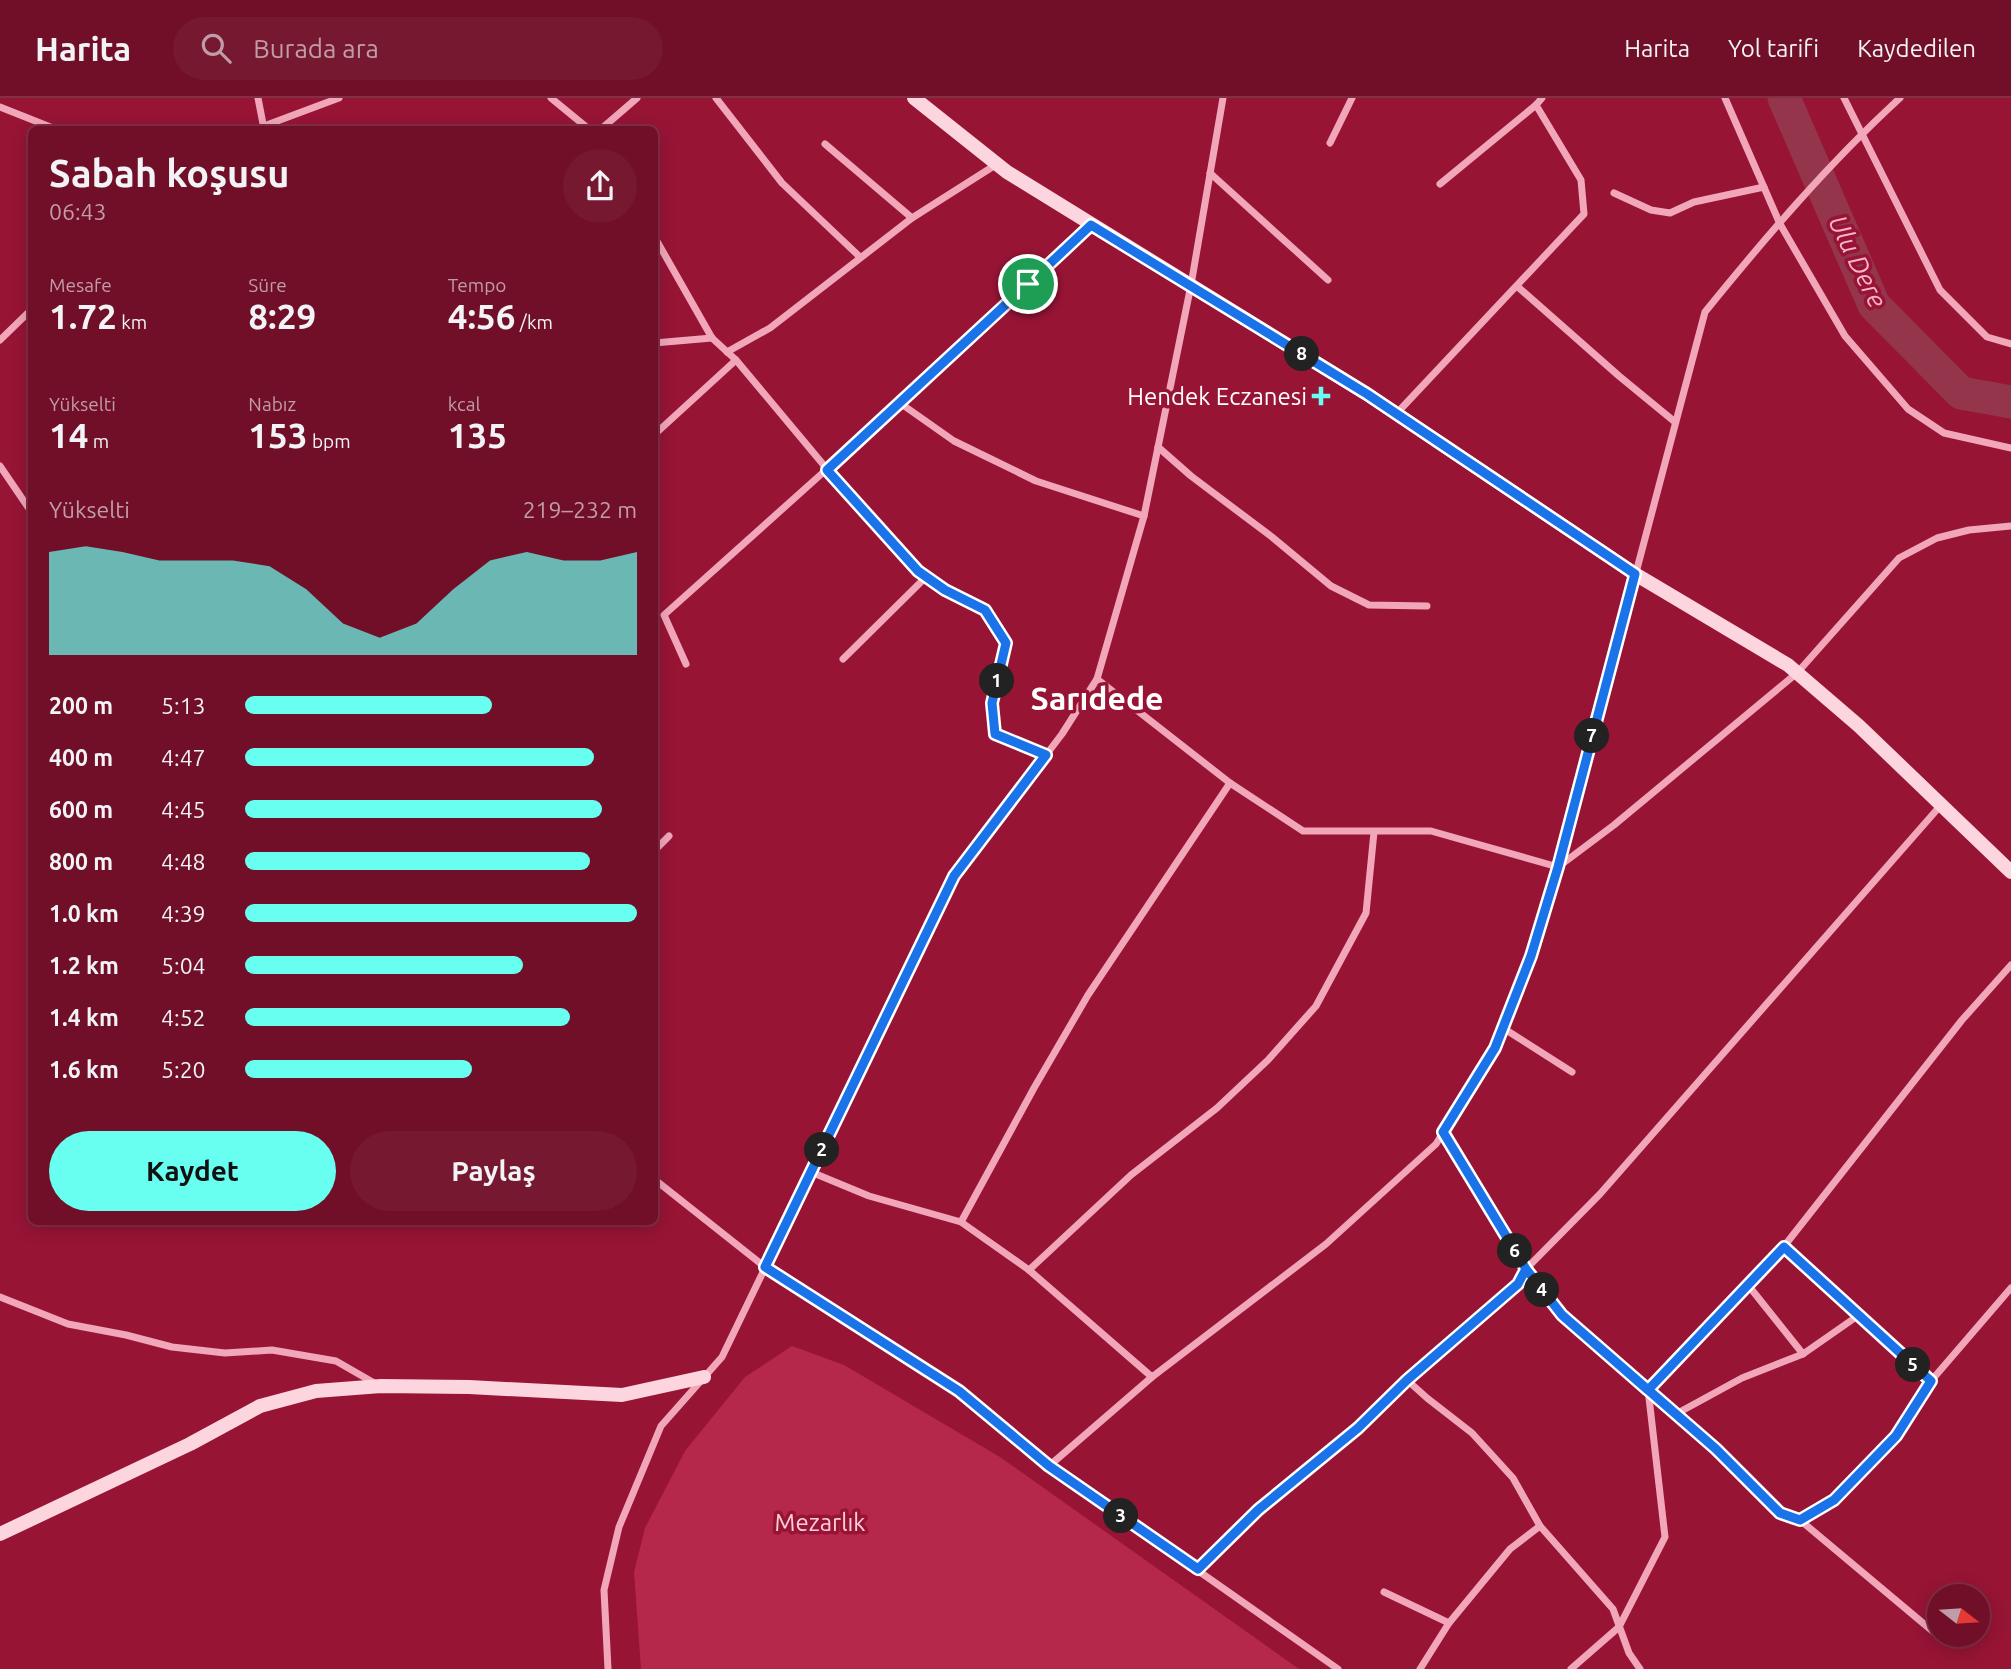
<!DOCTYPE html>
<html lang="tr">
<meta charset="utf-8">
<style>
:root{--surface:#710f28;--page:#761830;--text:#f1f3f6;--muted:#c09ca8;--line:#832f45;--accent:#68fff0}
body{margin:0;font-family:Ubuntu,sans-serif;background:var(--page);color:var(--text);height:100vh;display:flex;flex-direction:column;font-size:26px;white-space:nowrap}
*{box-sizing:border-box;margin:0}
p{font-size:23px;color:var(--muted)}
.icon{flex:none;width:38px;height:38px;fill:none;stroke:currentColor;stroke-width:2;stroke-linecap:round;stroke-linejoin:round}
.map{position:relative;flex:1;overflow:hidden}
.side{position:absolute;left:28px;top:28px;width:630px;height:1099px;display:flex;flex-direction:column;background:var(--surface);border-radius:10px;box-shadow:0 4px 18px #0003,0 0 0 2px var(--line)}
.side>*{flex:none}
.needle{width:46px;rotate:107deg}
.buttons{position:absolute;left:1927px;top:1486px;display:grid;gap:14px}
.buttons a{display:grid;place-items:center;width:63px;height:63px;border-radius:50%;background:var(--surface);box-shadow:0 4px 18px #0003,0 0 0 2px var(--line);font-size:35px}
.pin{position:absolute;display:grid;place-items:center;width:60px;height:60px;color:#fff;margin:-30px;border:4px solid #fff;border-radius:50%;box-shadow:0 2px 7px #0007}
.km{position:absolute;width:35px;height:35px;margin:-18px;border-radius:50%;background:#222;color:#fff;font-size:19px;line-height:35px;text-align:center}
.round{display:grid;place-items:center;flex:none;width:74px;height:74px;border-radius:37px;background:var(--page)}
.headline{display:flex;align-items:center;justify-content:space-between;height:119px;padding:0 21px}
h1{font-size:38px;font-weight:600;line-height:52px}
.metrics{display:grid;grid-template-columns:repeat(3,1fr);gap:10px;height:119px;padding:7px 21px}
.metrics div{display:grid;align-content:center}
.metrics b{font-size:35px;font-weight:600}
.metrics small{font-size:19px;font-weight:400}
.metrics p{font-size:19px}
.chart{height:196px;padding:14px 21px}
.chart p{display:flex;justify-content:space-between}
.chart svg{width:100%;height:126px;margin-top:7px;fill:var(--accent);opacity:.7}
.cta{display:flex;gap:14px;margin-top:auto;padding:14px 21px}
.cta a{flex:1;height:80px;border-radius:42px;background:var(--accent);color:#111;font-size:28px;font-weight:600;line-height:80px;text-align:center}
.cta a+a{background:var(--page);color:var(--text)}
ul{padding:0 21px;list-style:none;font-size:23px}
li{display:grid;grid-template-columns:112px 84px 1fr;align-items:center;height:52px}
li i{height:18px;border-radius:9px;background:var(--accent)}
header{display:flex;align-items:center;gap:42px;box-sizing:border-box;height:98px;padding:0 35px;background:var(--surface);border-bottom:2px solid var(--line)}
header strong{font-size:33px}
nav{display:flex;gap:38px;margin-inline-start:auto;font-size:24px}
.search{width:490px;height:63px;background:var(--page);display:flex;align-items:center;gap:18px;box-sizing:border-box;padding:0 24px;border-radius:38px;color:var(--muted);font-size:26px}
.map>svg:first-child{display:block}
</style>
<header>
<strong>Harita</strong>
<div class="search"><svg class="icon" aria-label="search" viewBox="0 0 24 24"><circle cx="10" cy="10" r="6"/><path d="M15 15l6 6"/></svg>Burada ara</div>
<nav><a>Harita</a><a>Yol tarifi</a><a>Kaydedilen</a></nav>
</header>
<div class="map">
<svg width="2011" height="1571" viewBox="0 0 2011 1571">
<rect width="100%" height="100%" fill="#971435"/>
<!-- green -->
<polygon fill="#b6274c" points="792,1248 844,1267 1000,1359 1299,1571 641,1571 634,1474 645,1430 685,1353 745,1279"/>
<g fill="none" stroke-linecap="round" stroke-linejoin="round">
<!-- river -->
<polyline stroke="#94354c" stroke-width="33" points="1784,0 1874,207 1961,295 2011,304"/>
<!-- street -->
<g stroke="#f2a6ba" stroke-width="7">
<polyline points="258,0 264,31"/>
<polyline points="551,0 590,32"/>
<polyline points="716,0 782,85 860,159"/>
<polyline points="1725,0 1780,126 1845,238 1908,311 1944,335 2011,350"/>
<polyline points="1844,0 1940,192 1987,239 2011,246"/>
<polyline points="0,9 58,32"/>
<polyline points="264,28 339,0"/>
<polyline points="600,32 637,0"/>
<polyline points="1330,45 1352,0"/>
<polyline points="825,46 912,120"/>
<polyline points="1210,75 1328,182"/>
<polyline points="1440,86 1536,7"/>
<polyline points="1614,95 1651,112 1670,115 1694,104 1764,89"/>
<polyline points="654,138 712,240 736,262 827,371 1091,126"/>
<polyline points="1518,189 1619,278 1675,324"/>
<polyline points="0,242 32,211"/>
<polyline points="654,245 712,240"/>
<polyline points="727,254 770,230 912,120 997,66"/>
<polyline points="900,305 954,343 1036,383 1144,418"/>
<polyline points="1397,315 1584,116 1581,82 1536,7 1542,0"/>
<polyline points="654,337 736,262"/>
<polyline points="1158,349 1191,378 1272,439 1331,488 1369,507 1427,508"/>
<polyline points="0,368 32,415"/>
<polyline points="843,561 926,479"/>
<polyline points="686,566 664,517 827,371 918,473 945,492 985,511 1006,545 992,605 995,636 1046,657"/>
<path d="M1097 581 1230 685 1303 733H1431L1558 769 1705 214C1765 140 1829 65 1900 0"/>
<polyline points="654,753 669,738"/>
<polyline points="2011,867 1962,922 1778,1156 1648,1291 1716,1351 1780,1415 1800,1422 1834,1402 1896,1338 1931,1283 2011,1190"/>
<polyline points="1503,930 1572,974"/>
<polyline points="1443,1034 1526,1171 1562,1218 1648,1291 1665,1439 1619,1529 1571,1571"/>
<polyline points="811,1074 869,1098 961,1124 1029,1172 1152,1279"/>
<polyline points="654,1081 765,1169 959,1293 1049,1368"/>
<polyline points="961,1124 1034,990 1088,897 1230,685"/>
<polyline points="1784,1149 1931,1283"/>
<polyline points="1029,1172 1131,1077 1217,1010 1268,962 1316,908 1366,815 1374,734"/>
<polyline points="1748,1187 1803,1256 1859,1217"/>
<polyline points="0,1199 68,1226 126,1237 172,1249 225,1255 272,1252 336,1263 376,1286"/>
<polyline points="1407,1282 1427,1300 1472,1335 1513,1380 1540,1428"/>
<polyline points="1676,1316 1742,1280 1803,1256"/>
<polyline points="1800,1422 1942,1541"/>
<polyline points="1198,1471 1258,1413 1358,1330 1407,1282 1518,1187 1526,1171 1600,1096 1941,707"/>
<polyline points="1384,1494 1449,1525"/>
<polyline points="608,1571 604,1492 619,1429 661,1328 722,1259 954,778 1062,636 1097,581 1144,418 1191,187 1223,0"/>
<polyline points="1338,1571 1049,1368 1152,1279 1326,1146 1436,1046 1495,950 1531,858 1558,769 1614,727 1797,575 1899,460 1937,440 1969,432 2011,428"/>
<polyline points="1420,1571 1449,1525 1510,1451 1540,1428 1613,1511 1629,1555 1640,1571"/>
</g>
<!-- secondary -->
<g stroke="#fcd5df" stroke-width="14">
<polyline points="914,0 1007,74 1367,296 1635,476 1788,567 1859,628 2011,774"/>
<polyline points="0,1436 190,1346 260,1308 316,1293 381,1288 469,1289 622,1297 704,1279"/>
</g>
</g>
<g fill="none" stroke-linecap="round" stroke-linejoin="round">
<!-- route casing -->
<g stroke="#fff" stroke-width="14">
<polyline id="route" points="1028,186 827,372 918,473 945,492 985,512 1006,545 992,605 995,636 1046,657 954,778 765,1169 959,1293 1049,1368 1198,1471 1258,1412 1358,1330 1407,1282 1518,1186 1526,1171 1562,1217 1716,1351 1780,1415 1800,1422 1834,1402 1896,1338 1931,1283 1784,1149 1648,1292 1562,1217 1526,1171 1443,1034 1495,950 1531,858 1558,769 1635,476 1367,296 1091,127 1028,186"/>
</g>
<!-- route -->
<use href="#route" stroke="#1a73e8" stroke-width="9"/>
</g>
<!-- markers -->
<path fill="#68fff0" stroke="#971435" stroke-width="2.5" d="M1317.5 287.5h7v7h7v7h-7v7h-7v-7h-7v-7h7z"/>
<g text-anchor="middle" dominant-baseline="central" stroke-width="7" stroke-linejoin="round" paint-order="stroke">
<!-- poi labels -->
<g font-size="24" fill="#fff" stroke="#971435" text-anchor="end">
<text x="1307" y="298">Hendek Eczanesi</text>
</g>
<!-- park labels -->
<g font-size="24" fill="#fdceda" stroke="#971435">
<text x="820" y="1424">Mezarlık</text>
</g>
<!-- water labels -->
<g font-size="26" font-style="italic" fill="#f9b3c6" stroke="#971435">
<text transform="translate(1858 163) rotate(64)">Ulu Dere</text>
</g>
<!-- district labels -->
<g font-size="32" font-weight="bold" fill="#fff" stroke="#971435">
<text x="1097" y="600">Sarıdede</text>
</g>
</g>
</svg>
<div class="buttons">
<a><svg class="needle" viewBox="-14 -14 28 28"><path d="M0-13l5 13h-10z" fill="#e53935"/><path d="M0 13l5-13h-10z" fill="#c09ca8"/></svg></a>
</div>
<div class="pin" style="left:1028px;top:186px;background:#1e9e55"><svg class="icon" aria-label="arrive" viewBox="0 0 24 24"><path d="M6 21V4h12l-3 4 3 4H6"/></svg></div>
<b class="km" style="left:997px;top:583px">1</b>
<b class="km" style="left:822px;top:1052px">2</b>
<b class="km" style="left:1121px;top:1418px">3</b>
<b class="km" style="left:1542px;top:1192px">4</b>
<b class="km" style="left:1913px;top:1267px">5</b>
<b class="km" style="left:1515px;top:1153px">6</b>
<b class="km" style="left:1592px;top:638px">7</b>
<b class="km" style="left:1302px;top:256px">8</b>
<section class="side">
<div class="headline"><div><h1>Sabah koşusu</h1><p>06:43</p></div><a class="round"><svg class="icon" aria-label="share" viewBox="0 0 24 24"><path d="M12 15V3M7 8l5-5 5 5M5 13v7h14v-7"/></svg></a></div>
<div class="metrics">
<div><p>Mesafe</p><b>1.72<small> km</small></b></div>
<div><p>Süre</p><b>8:29</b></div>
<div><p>Tempo</p><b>4:56<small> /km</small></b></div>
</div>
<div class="metrics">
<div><p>Yükselti</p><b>14<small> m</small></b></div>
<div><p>Nabız</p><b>153<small> bpm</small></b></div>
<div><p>kcal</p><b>135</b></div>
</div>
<div class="chart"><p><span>Yükselti</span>219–232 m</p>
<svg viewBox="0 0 160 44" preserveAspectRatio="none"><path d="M0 44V8L10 6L20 8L30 11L40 11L50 11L60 13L70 21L80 33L90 38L100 33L110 21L120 11L130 8L140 11L150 11L160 8V44z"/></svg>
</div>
<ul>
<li><b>200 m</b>5:13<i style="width:63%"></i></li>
<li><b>400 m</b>4:47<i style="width:89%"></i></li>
<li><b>600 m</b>4:45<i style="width:91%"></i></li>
<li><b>800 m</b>4:48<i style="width:88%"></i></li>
<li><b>1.0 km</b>4:39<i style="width:100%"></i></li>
<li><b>1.2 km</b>5:04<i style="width:71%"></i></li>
<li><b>1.4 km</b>4:52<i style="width:83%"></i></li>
<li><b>1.6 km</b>5:20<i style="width:58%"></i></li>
</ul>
<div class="cta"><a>Kaydet</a><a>Paylaş</a></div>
</section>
</div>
